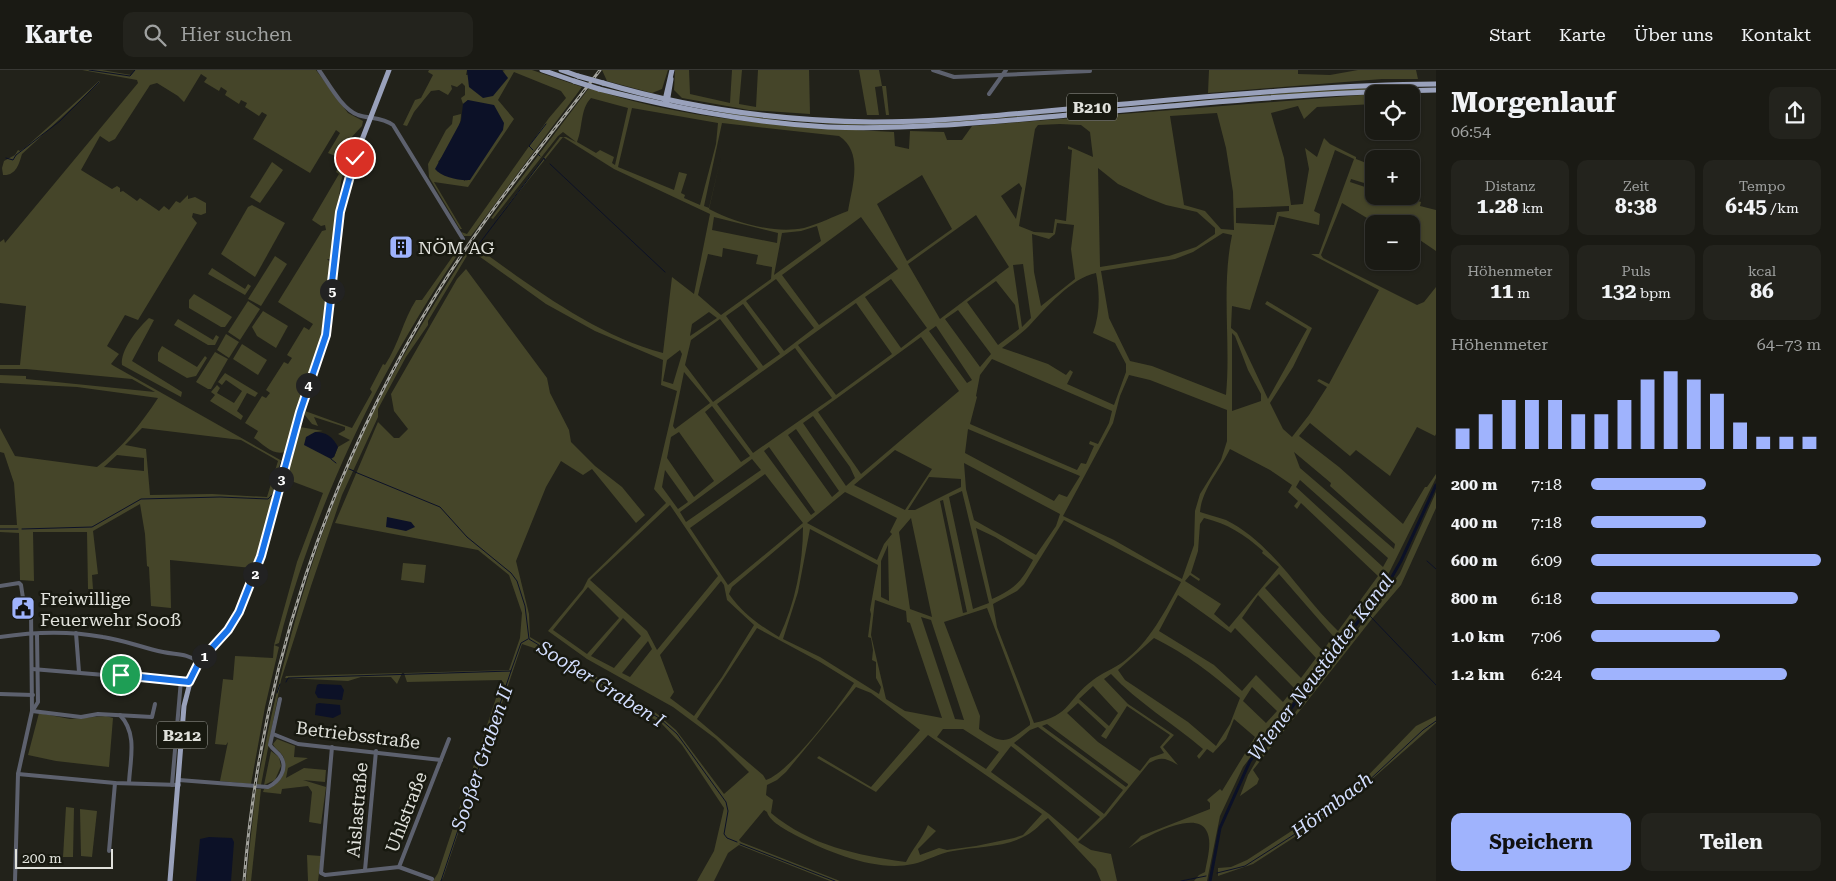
<!DOCTYPE html>
<html lang="de">
<meta charset="utf-8">
<style>
:root{--surface:#1a1a14;--page:#23231d;--text:#f1f3f6;--muted:#9fa1a0;--line:#383834;--accent:#9fb3fd}
body{margin:0;font-family:"Roboto Serif",serif;background:var(--page);color:var(--text);height:100vh;display:flex;flex-direction:column;font-size:19px;white-space:nowrap}
*{box-sizing:border-box;margin:0}
p{font-size:16px;color:var(--muted)}
.icon{flex:none;width:28px;height:28px;fill:none;stroke:currentColor;stroke-width:2;stroke-linecap:round;stroke-linejoin:round}
.map{position:relative;flex:1;overflow:hidden}
.drawer{display:flex;flex-direction:column;background:var(--surface);width:400px}
.drawer>*{flex:none}
.tools{position:absolute;left:1365px;top:15px;display:grid;gap:10px}
.tools a{display:grid;place-items:center;width:55px;height:55px;border-radius:10px;background:var(--surface);box-shadow:0 1px 4px #0004,0 0 0 1px var(--line);font-size:25px}
.scale{position:absolute;left:15px;bottom:12px;width:98px;box-sizing:border-box;padding-left:5px;border:2px solid #e0e1db;border-top:0;font-size:14px;line-height:18px;white-space:nowrap;color:#e0e1db;-webkit-text-stroke:4px #181910;paint-order:stroke}
.pin{position:absolute;display:grid;place-items:center;width:42px;height:42px;color:#fff;margin:-21px;border:2px solid #fff;border-radius:50%;box-shadow:0 1px 5px #0007}
.km{position:absolute;width:25px;height:25px;margin:-12px;border-radius:50%;background:#222;color:#fff;font-size:14px;line-height:25px;text-align:center}
.round{display:grid;place-items:center;flex:none;width:52px;height:52px;border-radius:10px;background:var(--page)}
.headline{display:flex;align-items:center;justify-content:space-between;height:85px;padding:0 15px}
h1{font-size:28px;font-weight:700;line-height:38px}
.metrics{display:grid;grid-template-columns:repeat(3,1fr);gap:8px;height:85px;padding:5px 15px}
.metrics div{display:grid;align-content:center;border-radius:10px;background:var(--page);text-align:center}
.metrics b{font-size:21px;font-weight:700}
.metrics small{font-size:14px;font-weight:400}
.metrics p{font-size:14px}
.chart{height:140px;padding:10px 15px}
.chart p{display:flex;justify-content:space-between}
.chart svg{width:100%;height:90px;margin-top:5px;stroke:var(--accent);stroke-width:6}
.primary-button{display:flex;gap:10px;margin-top:auto;padding:10px 15px}
.primary-button a{flex:1;height:58px;border-radius:10px;background:var(--accent);color:#111;font-size:20px;font-weight:700;line-height:58px;text-align:center}
.primary-button a+a{background:var(--page);color:var(--text)}
ul{padding:0 15px;list-style:none;font-size:16px}
li{display:grid;grid-template-columns:80px 60px 1fr;align-items:center;height:38px}
li i{height:12px;border-radius:6px;background:var(--accent)}
header{display:flex;align-items:center;gap:30px;box-sizing:border-box;height:70px;padding:0 25px;background:var(--surface);border-bottom:1px solid var(--line)}
header strong{font-size:24px}
nav{display:flex;gap:28px;margin-inline-start:auto;font-size:18px}
.search{width:350px;height:45px;background:var(--page);display:flex;align-items:center;gap:12px;box-sizing:border-box;padding:0 18px;border-radius:10px;color:var(--muted);font-size:19px}
main{display:flex;flex:1;min-height:0}
.map>svg:first-child{display:block}
</style>
<header>
<strong>Karte</strong>
<div class="search"><svg class="icon" aria-label="search" viewBox="0 0 24 24"><circle cx="10" cy="10" r="6"/><path d="M15 15l6 6"/></svg>Hier suchen</div>
<nav><a>Start</a><a>Karte</a><a>Über uns</a><a>Kontakt</a></nav>
</header>
<main>
<div class="map">
<svg width="1436" height="811" viewBox="0 0 1436 811">
<rect width="100%" height="100%" fill="#22221a"/>
<!-- green -->
<g fill="#454529" fill-rule="evenodd">
<path d="M82 0H102L131 5 135 0H316L348 43 363 51 362 56 349 70 340 88 328 83 340 63 336 60 310 103 253 69 267 45 262 42 259 46 245 37 247 33 241 30 239 34 225 25 227 21 221 17 219 21 204 12 207 8 201 4 184 32 178 26 157 13 150 15 115 69 109 72 100 66 81 100 112 119 117 116 120 118V122L123 121 137 131 140 128 159 141 164 136 169 140 176 131 180 133 188 125V129L195 127 206 133V143L201 145 193 143 192 147 197 153 138 250 125 245 107 276 119 284 111 294 114 296 282 391C271 437 262 485 243 529L240 528 252 498 170 490 171 538 151 536 149 497 147 496 145 464 140 434 93 461 98 504 92 505 93 519H88L87 462H33L34 511 20 510 19 463 0 462V455H17L14 413 4 383 0 382V358L15 386 97 397C122 378 141 354 158 328L77 317 0 313V305L26 306V309L155 322 132 309 26 299H0V295H20L26 236 0 233V172L4 169 5 173 138 13 137 10ZM142 358 241 370 273 388 278 391 267 427 212 424 150 425 146 379 125 375ZM117 385 144 388V401L104 397Z"/>
<path d="M429 0H467L466 5 505 1 502 0H532L582 17 471 166H464L461 162 467 164 549 48 566 28 561 21 514 2 498 30 514 49 468 117 434 112 462 159H460L429 107 428 94 446 60 452 54 453 46 461 44C461 60 448 80 438 92L465 111 468 30 463 34 461 28 465 25V16L462 13 457 17 451 15 452 19 448 25 439 20 431 21 414 42 407 56 403 55 415 30 421 28 433 5 428 2Z"/>
<polygon points="602,0 668,0 662,19 652,23 607,11"/>
<polygon points="675,0 689,0 690,24 730,33 732,0 742,0 739,34 756,37 758,0 809,0 810,44 749,40 682,28 674,20"/>
<polygon points="859,0 879,0 882,16 886,16 889,45 886,45 882,16 875,17 879,45 867,45"/>
<polygon points="1209,0 1298,0 1298,4 1330,5 1358,0 1416,0 1418,9 1382,9 1208,23"/>
<path d="M99 11 100 12 22 84C19 94 16 106 3 105L2 98 4 91 15 85 18 80 20 81 26 77Z"/>
<polygon points="1417,16 1141,36 1318,20"/>
<path d="M589 18C687 51 791 57 894 62L895 76 909 79 910 61 944 62 947 70H962L972 56 1374 24V34L1317 37 1304 49 1298 36 1271 43 1284 88 1291 135 1303 134 1309 99 1305 78 1317 87 1324 68 1330 74 1356 87V89L1374 96 1371 106 1374 107V116L1351 109 1350 112 1374 120V126H1392L1416 134 1418 131 1421 132 1420 136 1436 140V181L1411 164V154H1377L1342 133 1321 185 1323 188 1417 235 1424 232 1436 217V364L1435 366 1417 357 1390 406 1356 380 1350 386 1310 353 1299 366 1339 397 1403 454 1425 417H1427L1436 404V408L1386 509 1243 697 1220 746 1207 811H1194L1199 805 1205 802C1207 790 1213 771 1206 760 1195 739 1140 769 1128 779L1141 766 1210 739V733L1207 730 1220 719 1222 721 1255 667 1234 649 1226 669 1213 683 1207 679 1199 689 1197 686 1203 679C1173 653 1138 633 1111 604L1104 609 1128 634 1174 665 1163 677 1178 695C1166 688 1161 686 1149 693L1106 746 1078 772 1091 780 1111 784 1117 811H1101L1096 799 1048 748C1041 753 1035 761 1027 765 1005 778 977 776 953 781 939 783 927 791 913 794 877 802 831 783 799 767 790 762 770 753 767 742L764 740 739 770 741 772 840 811H830L739 775 728 783 714 811H697L714 781 724 738 682 675 662 654 537 579 522 574 443 808 440 811H433L438 803 502 610 407 612 404 603 509 600 520 568 522 543 509 505 478 480 335 453 378 352 394 368H399L408 359 394 341 391 324 457 209 466 199 547 308 550 323 569 360 571 372 595 396 622 417 645 445 636 453 592 399 583 405 561 391 546 417 516 491 529 544 530 567 656 643 676 660 724 724 749 702 716 669 673 637 587 589 548 561 583 519 588 509 666 433 654 419 677 321 661 315 663 290 595 261 546 234 476 184 479 179C535 219 595 265 663 283L672 207 694 224 710 144 614 99 563 67 494 153 560 67H566L576 72 563 62 558 66 493 149 491 148ZM591 28 628 38 615 95 612 93 614 87 600 80 596 83 577 72C583 58 580 39 591 28ZM632 38 718 53 716 74 700 135 684 128 685 125 681 123 687 104 679 102 674 120 618 97ZM1217 43 1226 78 1233 122 1234 160 1221 159 1205 141 1184 135 1170 46ZM722 53 839 66C864 82 852 117 848 141 834 146 819 154 804 158 774 164 736 153 709 139L721 87 709 138 704 136ZM1060 54 1081 55 1090 62 1093 87 1068 76V79L1072 80 1066 151 1055 149 1053 163 1034 162 1019 156 1035 59 1038 55ZM1335 80 1354 89 1319 184H1311L1379 220 1329 314 1319 309 1317 311 1327 317 1309 345 1292 367 1283 359 1270 333 1293 297 1312 258 1267 231 1265 234 1307 259 1268 329 1237 263 1231 258 1232 236 1250 240 1279 146 1319 155 1320 144 1314 141ZM1098 98 1118 114 1148 128 1166 135 1197 142 1215 158V164L1196 177 1169 186 1100 197ZM922 105 952 159 907 191 877 134ZM1019 113 1022 118 1016 149 1001 126ZM1289 136V141L1277 142 1274 155 1236 153V138ZM976 145 1009 197 940 249 908 194ZM714 147 778 163 777 173 712 160ZM861 147 898 199 819 255 782 205ZM1057 153 1074 155 1071 179 1075 209 1041 236 1034 202 1032 164 1049 169 1055 164ZM817 156 821 171 774 205 782 163 801 161ZM1223 163 1232 165C1221 218 1231 272 1226 325L1152 296 1130 291 1109 248 1101 201 1175 189 1193 182ZM723 178 758 185 756 194 772 197 771 209 721 245 698 225 708 184 722 187ZM1023 194 1031 248 1022 257 1013 195ZM1096 203C1100 223 1100 244 1093 263L1115 273 1126 294V302L1114 335 1067 314 1073 302 1070 300 1066 305 1048 294 1002 278C1011 271 1021 264 1029 256 1046 238 1071 208 1096 203ZM776 209 814 258 784 281 746 231ZM891 209 927 258 901 278 865 227ZM996 211 1015 235 1019 259 998 275 967 232ZM856 233 892 284 836 325 798 275ZM743 234 780 284 763 296 726 246ZM958 240 991 284 980 297 945 249ZM709 242 717 248 690 266 692 254ZM720 249 758 299 713 332 685 295 691 270ZM936 256 972 310 967 313 929 261ZM1232 263 1235 266 1248 300 1261 324V331L1232 341ZM921 267 959 321 861 404 818 342ZM795 278 832 328 753 383 717 334ZM680 280 682 284 673 314 663 311 667 290ZM992 289 1112 341 1109 353 1098 374 1090 371 1089 374 1094 376 1086 394 1081 393 1077 400 970 354 977 327 976 326 980 305ZM684 302 710 333 675 359 673 356ZM1129 305 1150 310 1227 340V371L1221 390 1200 424 1195 441 1194 475 1182 509 1114 470 1063 446 1113 353 1120 326ZM712 336 750 386 741 392 705 342ZM813 346 850 397 855 408 846 416 803 353ZM796 359 839 421 832 427 788 365ZM968 359 1080 406 1067 427 1059 424 1054 431 965 383ZM679 362 714 411 694 427 667 388 671 367ZM769 377 815 442 811 445 764 381ZM1230 379 1270 400 1292 415 1288 422 1298 431 1294 436 1297 439 1301 433 1378 506 1338 561C1301 526 1274 474 1226 450 1218 447 1208 445 1200 442 1202 419 1220 400 1230 379ZM895 380 932 399 905 440 854 415ZM1294 382 1331 413 1330 416 1395 474 1394 479 1300 398ZM752 389 761 400 686 452 680 442ZM964 393 1060 444 1056 456 1036 485 974 450 966 419ZM665 400 688 432 678 439 662 417ZM765 404 803 453 728 515 690 458ZM929 407 961 409V417L915 440H908ZM1300 410 1388 488 1383 497 1296 417ZM962 421 989 533 973 539 949 427ZM845 422 897 448 890 462 892 464 884 474 877 490 807 453ZM943 430 967 542 963 543 940 431ZM670 435 718 506 657 580 647 561 590 510ZM911 448 932 547 910 539 899 462ZM1204 448C1228 454 1244 464 1263 481L1262 483 1279 497 1229 557 1214 544 1221 534 1185 511 1190 505 1199 511 1200 509 1191 503 1198 481 1200 454ZM1064 450 1181 512C1165 541 1150 572 1123 592 1113 599 1102 603 1093 610 1066 630 1072 645 1034 653L997 557 993 534 1017 521 1024 514ZM803 457C803 494 795 534 779 567 759 555 742 543 729 524L732 517ZM976 458 995 467 1033 490C1021 512 1015 519 992 529ZM810 459 878 495 870 540 871 544 868 567 871 568 873 580 872 590 876 592V608L881 617 879 624 820 587 783 569 798 522ZM888 475 889 531 881 527V491ZM1279 504 1333 566 1323 581 1265 518ZM721 511 724 515 727 530 754 555 722 607 694 646 670 628 674 622 660 585ZM588 517 619 548 587 584 553 560ZM1178 525 1231 563 1235 558 1294 618 1283 632 1256 605 1242 621 1214 595 1159 561ZM1258 525 1316 588 1301 608 1242 548ZM875 530 906 541 907 552 910 553 942 648 905 641 886 629 871 565ZM987 538 1030 652V655C1008 672 1004 676 979 659L980 646 944 552ZM921 547 931 550 964 650 955 649ZM623 548 641 566 614 598 591 586ZM757 558 820 592 854 613C840 635 789 703 766 710L763 705 697 649ZM1154 568C1188 585 1211 603 1240 628L1230 654 1216 676 1188 652 1125 610 1118 600ZM648 571 652 579 630 607 622 603ZM1093 616 1118 643 1109 656 1079 629ZM856 617 871 623 920 660 871 717 819 686 817 688 876 722 928 665 1042 744 1023 765 1014 768 976 776 947 780 939 778 920 785 918 779 936 761 928 755C922 769 913 778 906 792 856 785 811 776 771 743L773 730 766 725 767 715 777 710 786 702ZM1252 617 1277 641 1266 653 1243 631ZM1078 633 1106 659 1101 666 1106 669 1127 636 1170 665 1160 677 1164 683 1150 688 1140 701 1098 672 1067 643ZM1047 654 1128 714V715L1126 717 1042 656ZM1038 657 1123 720 1104 744 1014 673 1030 660ZM943 659H963L999 682 986 699 937 667ZM1011 676 1100 747 1078 769 1049 744 991 702Z"/>
<polygon points="669,32 839,53 1047,44 923,55 845,55 744,47"/>
<path d="M348 84 352 87 347 100 344 101 341 111 331 189H327L330 192 328 234 317 281 285 382C273 386 263 374 254 368L258 361 245 353 262 326 266 328 270 323 266 320 284 292 288 294 292 288 287 285 304 257 309 260 313 254 278 232 322 161 326 160 325 155 321 156 312 150 339 104 336 102 345 85Z"/>
<polygon points="272,92 283,100 260,133 250,127"/>
<polygon points="252,135 285,153 255,207 221,184 248,137"/>
<path d="M460 176 462 178C381 298 315 432 279 573L274 575 279 577 265 637 251 714 220 711 228 672 226 675 215 674 223 609 233 610 235 586 273 588 274 575 297 492 323 423 286 409 300 357 323 361 315 362 334 387 338 377 350 370 338 364 345 360V357L314 347 318 356 312 354 304 344 305 341 352 358 372 322 370 319 383 294 385 295C399 274 403 250 416 230H422Z"/>
<path d="M466 183 468 184 428 251V255L406 287 378 339V347L342 425 311 516 281 610 261 715H257C281 592 311 475 364 361 393 299 430 241 466 183Z"/>
<polygon points="275,186 287,194 261,236 248,229"/>
<polygon points="212,198 245,219 248,214 251,216 245,225 208,204"/>
<polygon points="194,224 229,245 232,247 225,257 221,257 189,238 189,230"/>
<polygon points="248,231 260,239 240,270 228,262"/>
<polygon points="263,241 288,256 276,278 257,266 252,257"/>
<path d="M149 248 154 250 132 291 182 322 181 327 122 295C120 280 138 258 149 248Z"/>
<polygon points="178,249 213,270 216,265 219,267 215,275 208,275 174,255"/>
<polygon points="226,264 239,272 229,288 217,280"/>
<polygon points="242,274 267,290 258,305 233,289"/>
<polygon points="162,276 197,297 205,286 207,288 196,306 187,308 158,291 158,283"/>
<polygon points="215,282 228,289 211,319 208,319 196,312"/>
<polygon points="225,303 258,323 255,327 247,323 237,341 243,346 241,350 210,331 215,325 211,322 217,315 220,318 217,323 234,333 242,321 226,310 222,315 218,312"/>
<polygon points="1436,422 1436,438 1401,515 1371,550 1253,700 1259,709 1257,714 1240,726 1248,705 1258,688 1288,652 1400,503"/>
<polygon points="403,493 426,495 424,513 401,510"/>
<polygon points="402,603 397,614 391,607 361,607 348,611 285,608 286,606"/>
<polygon points="39,643 70,649 106,646 113,648 109,697 56,691 28,685"/>
<polygon points="1436,646 1436,653 1338,739 1253,794 1218,806 1218,798 1231,797 1247,790 1353,721 1416,656"/>
<path d="M277 669 295 676 294 687 308 688 288 698 286 708 304 698 326 700 325 712 303 710V706V710L326 717 321 754 309 752 312 722 308 716 282 719 281 724 263 722 264 719C279 717 290 701 283 686 280 681 275 679 273 674Z"/>
<polygon points="271,681 279,687 281,696 275,710 264,715"/>
<polygon points="256,719 261,719 251,811 246,811"/>
<polygon points="66,737 74,738 73,787 63,787"/>
<polygon points="80,739 97,741 92,787 81,786"/>
<polygon points="307,785 321,786 318,811 308,811"/>
</g>
<!-- water -->
<g fill="#0c1127">
<polygon points="467,0 502,0 508,8 493,26 483,28 469,17"/>
<path d="M468 30 494 35 504 53 503 60 470 110C460 111 441 107 435 99L461 51 463 34Z"/>
<path d="M315 362C326 362 333 367 338 377L334 387 331 389 304 375 306 367Z"/>
<polygon points="387,447 411,452 415,457 406,461 386,457"/>
<polygon points="319,614 341,615 344,620 342,630 318,628 315,623 317,615"/>
<polygon points="319,633 340,635 341,644 333,648 315,645 316,634"/>
<polygon points="209,767 232,768 234,772 231,811 196,811 200,769"/>
</g>
<g fill="none" stroke-linecap="round" stroke-linejoin="round">
<!-- stream -->
<g stroke="#0c1127" stroke-width="1">
<polyline points="89,0 130,6 135,0"/>
<polyline points="533,80 529,76 546,54"/>
<polyline points="538,84 540,86"/>
<polyline points="6,88 13,90 16,85 60,51 99,12"/>
<polyline points="550,94 665,202"/>
<polyline points="479,174 544,88 545,90"/>
<polyline points="331,389 336,393"/>
<polyline points="349,399 354,401"/>
<polyline points="355,402 440,437 467,467 511,503 517,511 525,536 529,569 659,648 677,664 726,732 728,741 724,764 727,768 737,772"/>
<polyline points="0,459 18,459"/>
<polyline points="22,459 92,457 141,429 220,427 268,429 273,424 281,392"/>
<polyline points="1427,491 1436,499"/>
<polyline points="1366,541 1367,543"/>
<polyline points="1370,546 1436,615"/>
<polyline points="286,612 288,608 511,601"/>
<polyline points="277,623 280,614"/>
<polyline points="740,774 835,811"/>
<polyline points="1217,803 1245,796 1331,741 1363,716 1423,660 1436,651"/>
<polyline points="441,811 511,601 521,573 528,569"/>
<polyline points="1181,811 1206,806"/>
</g>
<!-- canal -->
<polyline stroke="#0c1127" stroke-width="3" points="1210,811 1220,758 1250,691 1389,512 1401,491 1436,415"/>
<!-- minor -->
<g stroke="#5d616e" stroke-width="4">
<path d="M319 0C329 14 342 39 358 45 370 49 382 47 393 55L463 169"/>
<polyline points="933,0 954,7 1090,1"/>
<polyline points="989,24 1006,0"/>
<polyline points="0,516 19,513 21,515 23,528 31,540 32,641 18,704 15,811"/>
<polyline points="76,563 79,602"/>
<path d="M0 567C33 562 70 561 103 567 124 570 143 578 163 582 177 585 186 583 199 592"/>
<polyline points="32,599 189,612"/>
<polyline points="0,624 33,625"/>
<polyline points="33,640 38,632 37,564"/>
<polyline points="32,641 81,647 98,644 152,647 155,634"/>
<path d="M120 645C138 664 130 690 129 713"/>
<polyline points="273,664 298,674 441,690"/>
<polyline points="332,677 321,803 325,805 399,797 432,809"/>
<polyline points="18,704 115,713 179,715"/>
<path d="M179 710 268 717C279 712 288 699 281 687 278 682 273 680 270 675L280 629"/>
<polyline points="172,715 181,610"/>
<polyline points="109,781 115,713"/>
<polyline points="399,797 449,669"/>
<polyline points="365,800 376,681"/>
</g>
<!-- major -->
<g stroke="#99a1bb" stroke-width="5">
<polyline points="542,0 574,11"/>
<polyline points="561,0 578,6"/>
<path d="M603 13C691 39 782 51 873 52 942 52 1011 44 1079 38 1198 28 1317 15 1436 14"/>
<path d="M599 19C675 38 750 53 828 57 909 60 989 52 1069 45 1191 34 1313 22 1436 20"/>
<polyline points="665,30 672,0"/>
<polyline points="667,33 671,9"/>
<polyline points="170,811 184,636 193,601 231,554 254,507 300,342 326,265 331,237 337,162 344,124 353,93 389,0"/>
</g>
<!-- rail casing -->
<g stroke="#a2a29c" stroke-width="3">
<path id="rail" d="M244 811C260 603 328 401 437 223 485 145 544 73 600 0"/>
</g>
<!-- rail -->
<use href="#rail" stroke="#181910" stroke-width="1" stroke-dasharray="4" stroke-linecap="butt"/>
<!-- major-bridge -->
<g stroke="#99a1bb" stroke-width="5">
<polyline points="578,6 603,13"/>
<polyline points="574,11 599,19"/>
</g>
</g>
<g fill="none" stroke-linecap="round" stroke-linejoin="round">
<!-- route casing -->
<g stroke="#fff" stroke-width="10">
<polyline id="route" points="121,605 189,612 199,592 228,560 239,542 261,486 300,342 326,265 340,142 355,88"/>
</g>
<!-- route -->
<use href="#route" stroke="#1a73e8" stroke-width="6"/>
</g>
<!-- icons -->
<defs>
<g id="building-square" transform="scale(1.25)"><rect x="-9" y="-9" width="18" height="18" rx="4" fill="#9fb3fd" stroke="#181910"/><path d="M-4-6H4V6H1V3H-1V6H-4ZM-2.5-4.3h1.7v1.8h-1.7ZM.8-4.3h1.7v1.8H.8ZM-2.5-1h1.7V.8h-1.7ZM.8-1h1.7V.8H.8Z" fill="#111"/></g>
<g id="civic-square" transform="scale(1.25)"><rect x="-9" y="-9" width="18" height="18" rx="4" fill="#9fb3fd" stroke="#181910"/><path d="M-.6-6.5H3V-4.5H.6V-3L4-1V1h2V6H-6V1h2V-1L-.6-3ZM-1.2 2.5V6h2.4V2.5Z" fill="#111"/></g>
</defs>
<g fill-rule="evenodd">
<use href="#building-square" x="401" y="177"/>
<use href="#civic-square" x="23" y="538"/>
</g>
<g text-anchor="middle" dominant-baseline="central" stroke-width="5" stroke-linejoin="round" paint-order="stroke">
<!-- shield labels -->
<g fill="#181910" stroke="#a4a59e" stroke-width="1">
<rect x="1067" y="23.5" width="50" height="27" rx="4"/>
<rect x="157" y="651.5" width="50" height="27" rx="4"/>
</g>
<g font-size="16" font-weight="bold" fill="#e0e1db">
<text x="1092" y="37">B210</text>
<text x="182" y="665">B212</text>
</g>
<!-- poi labels -->
<g font-size="18" fill="#e0e1db" stroke="#181910" text-anchor="start">
<text x="418" y="177">NÖM AG</text>
<text x="40" y="528">Freiwillige<tspan x="40" dy="21">Feuerwehr Sooß</tspan></text>
</g>
<!-- street labels -->
<g font-size="18" fill="#e0e1db" stroke="#181910">
<text transform="translate(358 665) rotate(7)">Betriebsstraße</text>
<text transform="translate(357 740) rotate(-85)">Aislastraße</text>
<text transform="translate(406 742) rotate(-69)">Uhlstraße</text>
</g>
<!-- water labels -->
<g font-size="19" font-style="italic" fill="#d4dfff" stroke="#181910">
<text transform="translate(1321 597) rotate(-53)">Wiener Neustädter Kanal</text>
<text transform="translate(601 614) rotate(32)">Sooßer Graben I</text>
<text transform="translate(482 688) rotate(-71)">Sooßer Graben II</text>
<text transform="translate(1332 735) rotate(-37)">Hörmbach</text>
</g>
</g>
</svg>
<div class="tools">
<a><svg class="icon" aria-label="locate" viewBox="0 0 24 24"><circle cx="12" cy="12" r="6"/><path d="M12 2v4M12 18v4M2 12h4M18 12h4"/></svg></a>
<a>+</a>
<a>−</a>
</div>
<div class="scale">200 m</div>
<div class="pin" style="left:121px;top:605px;background:#1e9e55"><svg class="icon" aria-label="arrive" viewBox="0 0 24 24"><path d="M6 21V4h12l-3 4 3 4H6"/></svg></div>
<div class="pin" style="left:355px;top:88px;background:#d93025"><svg class="icon" aria-label="check" viewBox="0 0 24 24"><path d="M5 12l5 5 9-10"/></svg></div>
<b class="km" style="left:204px;top:586px">1</b>
<b class="km" style="left:255px;top:504px">2</b>
<b class="km" style="left:281px;top:409px">3</b>
<b class="km" style="left:308px;top:315px">4</b>
<b class="km" style="left:332px;top:221px">5</b>
</div>
<section class="drawer">
<div class="headline"><div><h1>Morgenlauf</h1><p>06:54</p></div><a class="round"><svg class="icon" aria-label="share" viewBox="0 0 24 24"><path d="M12 15V3M7 8l5-5 5 5M5 13v7h14v-7"/></svg></a></div>
<div class="metrics">
<div><p>Distanz</p><b>1.28<small> km</small></b></div>
<div><p>Zeit</p><b>8:38</b></div>
<div><p>Tempo</p><b>6:45<small> /km</small></b></div>
</div>
<div class="metrics">
<div><p>Höhenmeter</p><b>11<small> m</small></b></div>
<div><p>Puls</p><b>132<small> bpm</small></b></div>
<div><p>kcal</p><b>86</b></div>
</div>
<div class="chart"><p><span>Höhenmeter</span>64–73 m</p>
<svg viewBox="0 0 160 44" preserveAspectRatio="none"><path d="M5 44V34M15 44V27M25 44V20M35 44V20M45 44V20M55 44V27M65 44V27M75 44V20M85 44V10M95 44V6M105 44V10M115 44V17M125 44V31M135 44V38M145 44V38M155 44V38"/></svg>
</div>
<ul>
<li><b>200 m</b>7:18<i style="width:50%"></i></li>
<li><b>400 m</b>7:18<i style="width:50%"></i></li>
<li><b>600 m</b>6:09<i style="width:100%"></i></li>
<li><b>800 m</b>6:18<i style="width:90%"></i></li>
<li><b>1.0 km</b>7:06<i style="width:56%"></i></li>
<li><b>1.2 km</b>6:24<i style="width:85%"></i></li>
</ul>
<div class="primary-button"><a>Speichern</a><a>Teilen</a></div>
</section>
</main>
